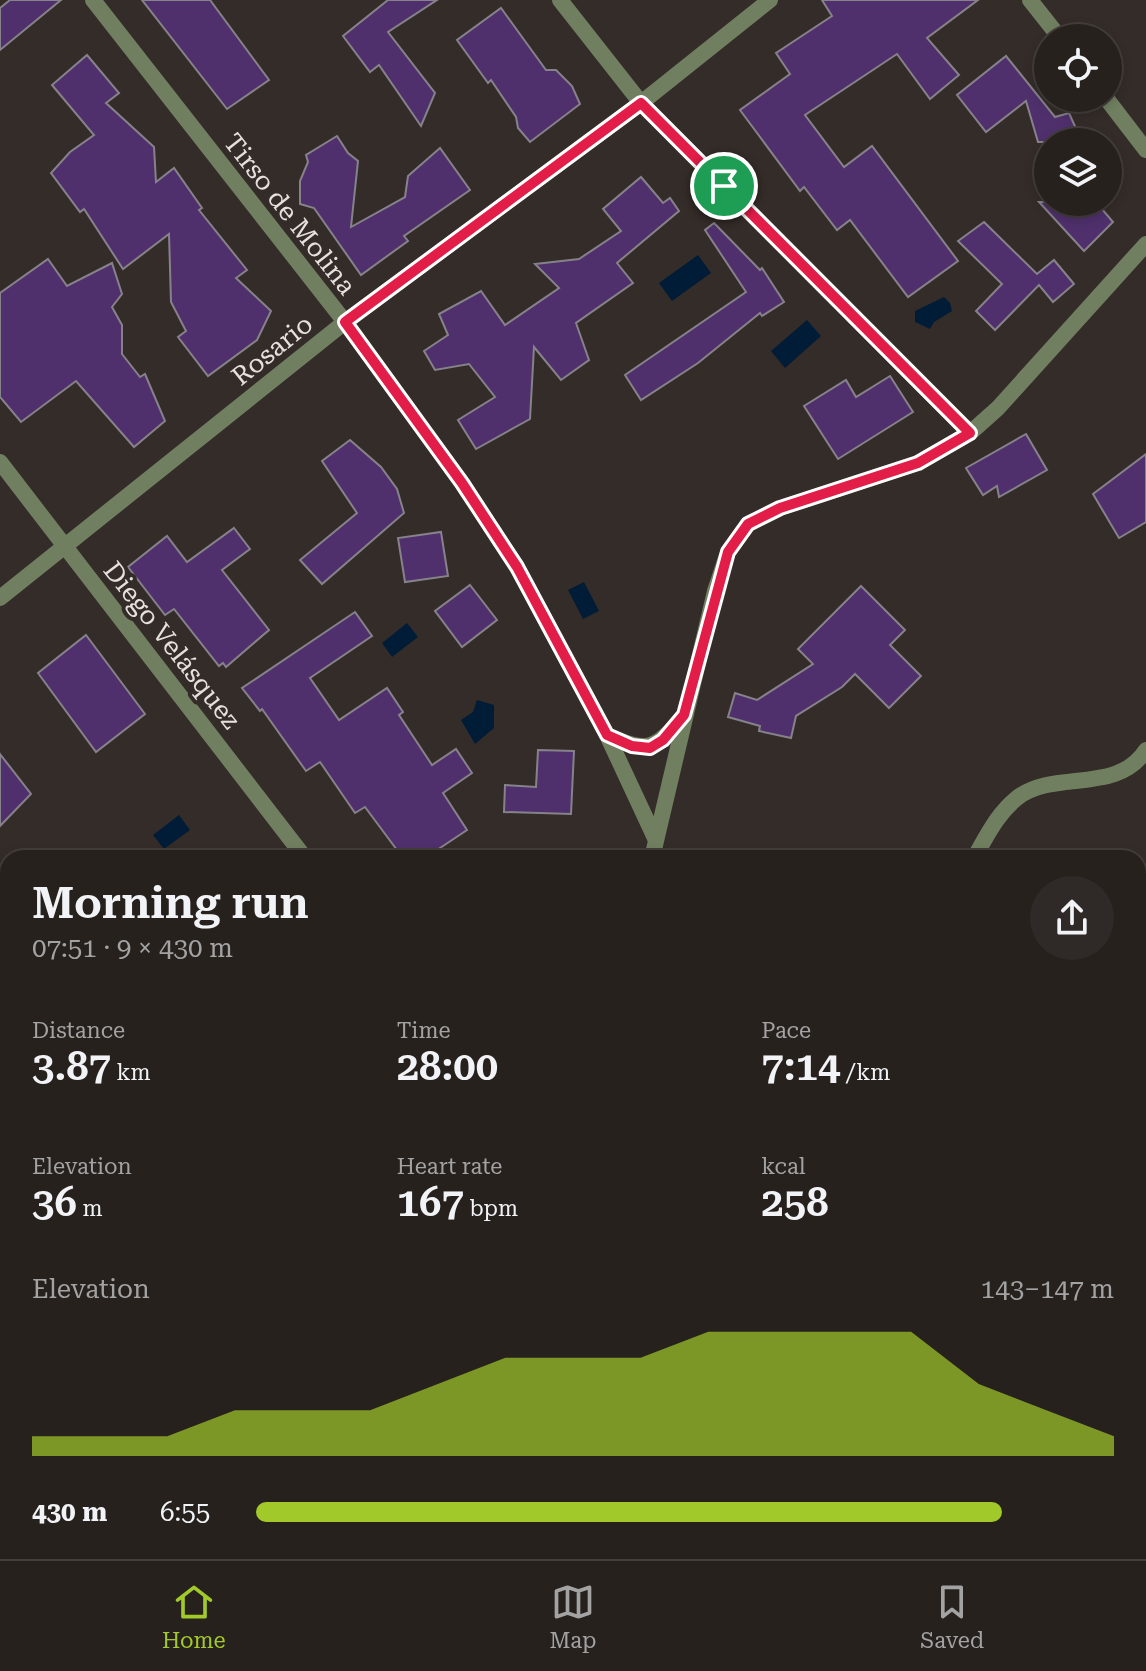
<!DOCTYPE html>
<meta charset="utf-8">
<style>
:root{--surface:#27211e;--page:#2f2927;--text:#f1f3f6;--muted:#a4a3a4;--line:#433e3c;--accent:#a1c92a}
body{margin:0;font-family:"Roboto Serif",serif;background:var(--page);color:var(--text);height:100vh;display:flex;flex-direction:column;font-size:30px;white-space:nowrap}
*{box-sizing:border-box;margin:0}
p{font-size:26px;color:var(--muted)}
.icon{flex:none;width:44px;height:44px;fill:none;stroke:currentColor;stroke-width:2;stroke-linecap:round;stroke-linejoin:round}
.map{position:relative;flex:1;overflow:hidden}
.sheet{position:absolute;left:0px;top:850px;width:1146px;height:710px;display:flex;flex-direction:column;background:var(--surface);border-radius:24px 24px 0 0;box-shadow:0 4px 12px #0003,0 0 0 2px var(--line)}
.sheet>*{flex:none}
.controls{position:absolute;left:1034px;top:24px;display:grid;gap:16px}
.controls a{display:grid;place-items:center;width:88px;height:88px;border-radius:50%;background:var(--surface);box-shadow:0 4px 12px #0003,0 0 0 2px var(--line);font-size:40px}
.pin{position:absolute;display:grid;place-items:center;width:68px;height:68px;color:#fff;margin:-34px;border:4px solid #fff;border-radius:50%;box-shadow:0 2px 8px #0007}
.round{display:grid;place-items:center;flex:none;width:84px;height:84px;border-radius:42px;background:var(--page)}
.summary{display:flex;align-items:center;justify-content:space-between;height:136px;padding:0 32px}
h1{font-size:44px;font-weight:600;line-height:60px}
.stats{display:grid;grid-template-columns:repeat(3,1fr);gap:12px;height:136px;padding:8px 32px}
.stats div{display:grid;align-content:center}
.stats b{font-size:40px;font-weight:600}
.stats small{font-size:22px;font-weight:400}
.stats p{font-size:22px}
.chart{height:224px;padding:16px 32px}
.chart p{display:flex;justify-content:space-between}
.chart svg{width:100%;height:144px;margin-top:8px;fill:var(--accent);opacity:.7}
ul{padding:0 32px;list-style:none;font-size:26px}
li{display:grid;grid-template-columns:128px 96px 1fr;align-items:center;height:60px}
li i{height:20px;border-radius:10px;background:var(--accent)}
.dock{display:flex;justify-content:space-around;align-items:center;height:112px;border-top:2px solid var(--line);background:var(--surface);font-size:22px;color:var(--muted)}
.dock a{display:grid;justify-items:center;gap:4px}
.dock .current{color:var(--accent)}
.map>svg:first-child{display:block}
</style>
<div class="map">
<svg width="1146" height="1559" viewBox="0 0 1146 1559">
<rect width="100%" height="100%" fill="#342c28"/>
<!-- water -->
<g fill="#011c37">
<polygon points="698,255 711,273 672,301 659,283"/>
<polygon points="944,297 950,303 952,311 934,322 930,329 915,322 915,311"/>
<polygon points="807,320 821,336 785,368 771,351"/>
<polygon points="584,582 599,611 583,619 568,590"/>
<polygon points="407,623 418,637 392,657 382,643"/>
<polygon points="477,700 494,705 494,728 475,744 461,720 473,712"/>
<polygon points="179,815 190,830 164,849 153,835"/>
</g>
<!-- building -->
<g fill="#4f306c" stroke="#86828a" stroke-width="2">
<polygon points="10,0 61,0 0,50 0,8"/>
<polygon points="142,0 210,0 269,80 227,109"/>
<polygon points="388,0 437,0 388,32 435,93 421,126 379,65 370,72 343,36"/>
<polygon points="822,0 978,0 927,38 959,75 930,99 897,54 805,115 844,167 872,146 958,261 908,297 850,220 837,230 804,187 800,191 740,110 790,74 776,53 832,16"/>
<polygon points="501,8 546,70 556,70 572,86 580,104 530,142 518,128 516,117 491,80 488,83 457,40"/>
<polygon points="87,55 119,93 106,103 154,147 156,182 174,168 202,208 199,210 247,270 236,278 271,311 257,340 208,376 178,337 186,331 171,302 169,234 123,269 84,209 80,212 51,173 70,152 94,135 52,85"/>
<polygon points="1006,56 1055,117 1069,113 1082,142 1038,142 1026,101 986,132 957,95"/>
<polygon points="337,136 348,153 358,161 351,227 405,197 408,176 440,148 470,190 404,236 408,241 361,275 314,208 300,204 300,181 308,162 306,155"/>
<polygon points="641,177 663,203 670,198 679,211 617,263 633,283 576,323 589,360 561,380 534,347 530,419 476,449 458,420 495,397 469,364 435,370 424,351 448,335 439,314 481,291 505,325 559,288 535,264 579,259 621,231 603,209"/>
<polygon points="1039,202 1096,202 1113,222 1084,251"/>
<polygon points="984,222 1037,274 1054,260 1074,284 1053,302 1039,285 995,330 976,311 1002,284 958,241"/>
<polygon points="714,223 760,270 762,268 784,302 762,316 760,313 698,363 641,400 625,375 746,292 705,230"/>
<polygon points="48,259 67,286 112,263 122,294 112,307 122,325 122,354 140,377 145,374 165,421 134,447 76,381 21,422 0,397 0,293"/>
<polygon points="890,376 913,412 838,459 804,406 846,380 856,397"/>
<polygon points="1026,434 1047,470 999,497 997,486 983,495 966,468"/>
<polygon points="350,440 381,467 397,489 404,513 322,584 300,560 357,513 322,461"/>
<polygon points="1146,454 1146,522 1119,538 1093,494"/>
<polygon points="234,528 250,549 222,570 269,630 226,667 223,663 219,666 174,609 165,615 128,567 167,536 187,562"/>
<polygon points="441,532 448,576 405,582 398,538"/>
<polygon points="470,585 497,620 462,647 435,611"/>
<polygon points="861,586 905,630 890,645 921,676 889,708 855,674 842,687 796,716 791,738 759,731 760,726 728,717 735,693 757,700 813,664 798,649"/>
<polygon points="355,612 372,636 310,678 339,720 387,688 403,712 399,715 432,765 456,749 472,773 443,793 467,830 425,858 403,858 365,807 355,813 320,762 306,771 262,709 260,711 242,688"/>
<polygon points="86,635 145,714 96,752 38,673"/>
<polygon points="538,750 574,751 571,814 504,812 505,785 536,787"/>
<polygon points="0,754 31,794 0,826"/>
</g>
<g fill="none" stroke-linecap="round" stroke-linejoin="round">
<!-- street -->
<g stroke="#717f61" stroke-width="16">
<polyline points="93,0 345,322 462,483 517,567 607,735 655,838"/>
<polyline points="560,0 641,103 970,433"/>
<polyline points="1030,0 1060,38"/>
<polyline points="1106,98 1146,150"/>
<polyline points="0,462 305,858"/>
<polyline points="0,598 345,322 641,103 770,0"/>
<path d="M607 735C648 753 654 750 683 717"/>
<polyline points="652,858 715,591 728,552 748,524 780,508 918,463 970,433 998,408 1146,244"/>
<path d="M974 858C987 836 997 814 1017 798 1054 769 1117 795 1146 750"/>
<polyline points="0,1049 8,1059"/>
<polyline points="1138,1147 1146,1133"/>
<polyline points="0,1431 8,1438"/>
<polyline points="1138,1443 1146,1517"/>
<polyline points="0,1477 8,1468"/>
<polyline points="138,1552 146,1559"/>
<polyline points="163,1559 171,1552"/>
<polyline points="676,1559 686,1552"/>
</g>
</g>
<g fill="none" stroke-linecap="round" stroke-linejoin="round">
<!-- route casing -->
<g stroke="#fff" stroke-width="16">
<polygon id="route" points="641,103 970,433 918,463 780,508 748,524 728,552 684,715 663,740 650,748 632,746 607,735 517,567 462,483 345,322"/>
</g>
<!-- route -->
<use href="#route" stroke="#e11d48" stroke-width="10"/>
</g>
<g text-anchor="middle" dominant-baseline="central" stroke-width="8" stroke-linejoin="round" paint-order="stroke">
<!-- street labels -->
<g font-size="26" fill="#e6e1df" stroke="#342c28">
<text transform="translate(290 214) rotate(52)">Tirso de Molina</text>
<text transform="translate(272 350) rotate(-39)">Rosario</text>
<text transform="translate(172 645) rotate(52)">Diego Velásquez</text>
</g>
</g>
</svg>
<div class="controls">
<a><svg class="icon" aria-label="locate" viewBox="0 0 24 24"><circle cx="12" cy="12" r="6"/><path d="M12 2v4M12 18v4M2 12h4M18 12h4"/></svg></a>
<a><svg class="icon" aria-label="layers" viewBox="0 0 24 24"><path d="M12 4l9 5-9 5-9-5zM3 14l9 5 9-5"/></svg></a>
</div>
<div class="pin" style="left:724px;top:186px;background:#1e9e55"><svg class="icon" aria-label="arrive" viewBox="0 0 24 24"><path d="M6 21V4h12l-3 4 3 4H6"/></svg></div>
<section class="sheet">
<div class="summary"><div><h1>Morning run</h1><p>07:51 · 9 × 430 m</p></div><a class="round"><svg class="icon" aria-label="share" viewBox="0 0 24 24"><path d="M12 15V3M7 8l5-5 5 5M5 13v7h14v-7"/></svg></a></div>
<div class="stats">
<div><p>Distance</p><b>3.87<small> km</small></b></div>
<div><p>Time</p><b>28:00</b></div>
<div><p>Pace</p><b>7:14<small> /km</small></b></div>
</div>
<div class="stats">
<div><p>Elevation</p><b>36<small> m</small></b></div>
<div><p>Heart rate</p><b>167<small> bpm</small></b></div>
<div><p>kcal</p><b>258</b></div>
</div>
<div class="chart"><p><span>Elevation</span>143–147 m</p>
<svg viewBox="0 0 160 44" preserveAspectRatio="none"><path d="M0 44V38L10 38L20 38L30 30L40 30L50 30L60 22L70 14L80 14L90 14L100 6L110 6L120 6L130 6L140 22L150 30L160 38V44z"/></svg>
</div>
<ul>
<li><b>430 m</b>6:55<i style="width:87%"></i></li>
</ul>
</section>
</div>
<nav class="dock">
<a class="current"><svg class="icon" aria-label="home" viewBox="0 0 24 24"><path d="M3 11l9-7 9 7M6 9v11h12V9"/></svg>Home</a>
<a><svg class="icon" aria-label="map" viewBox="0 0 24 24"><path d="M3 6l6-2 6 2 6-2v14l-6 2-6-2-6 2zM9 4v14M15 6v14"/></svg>Map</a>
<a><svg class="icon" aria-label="saved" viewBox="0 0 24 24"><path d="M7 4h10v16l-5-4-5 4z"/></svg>Saved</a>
</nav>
